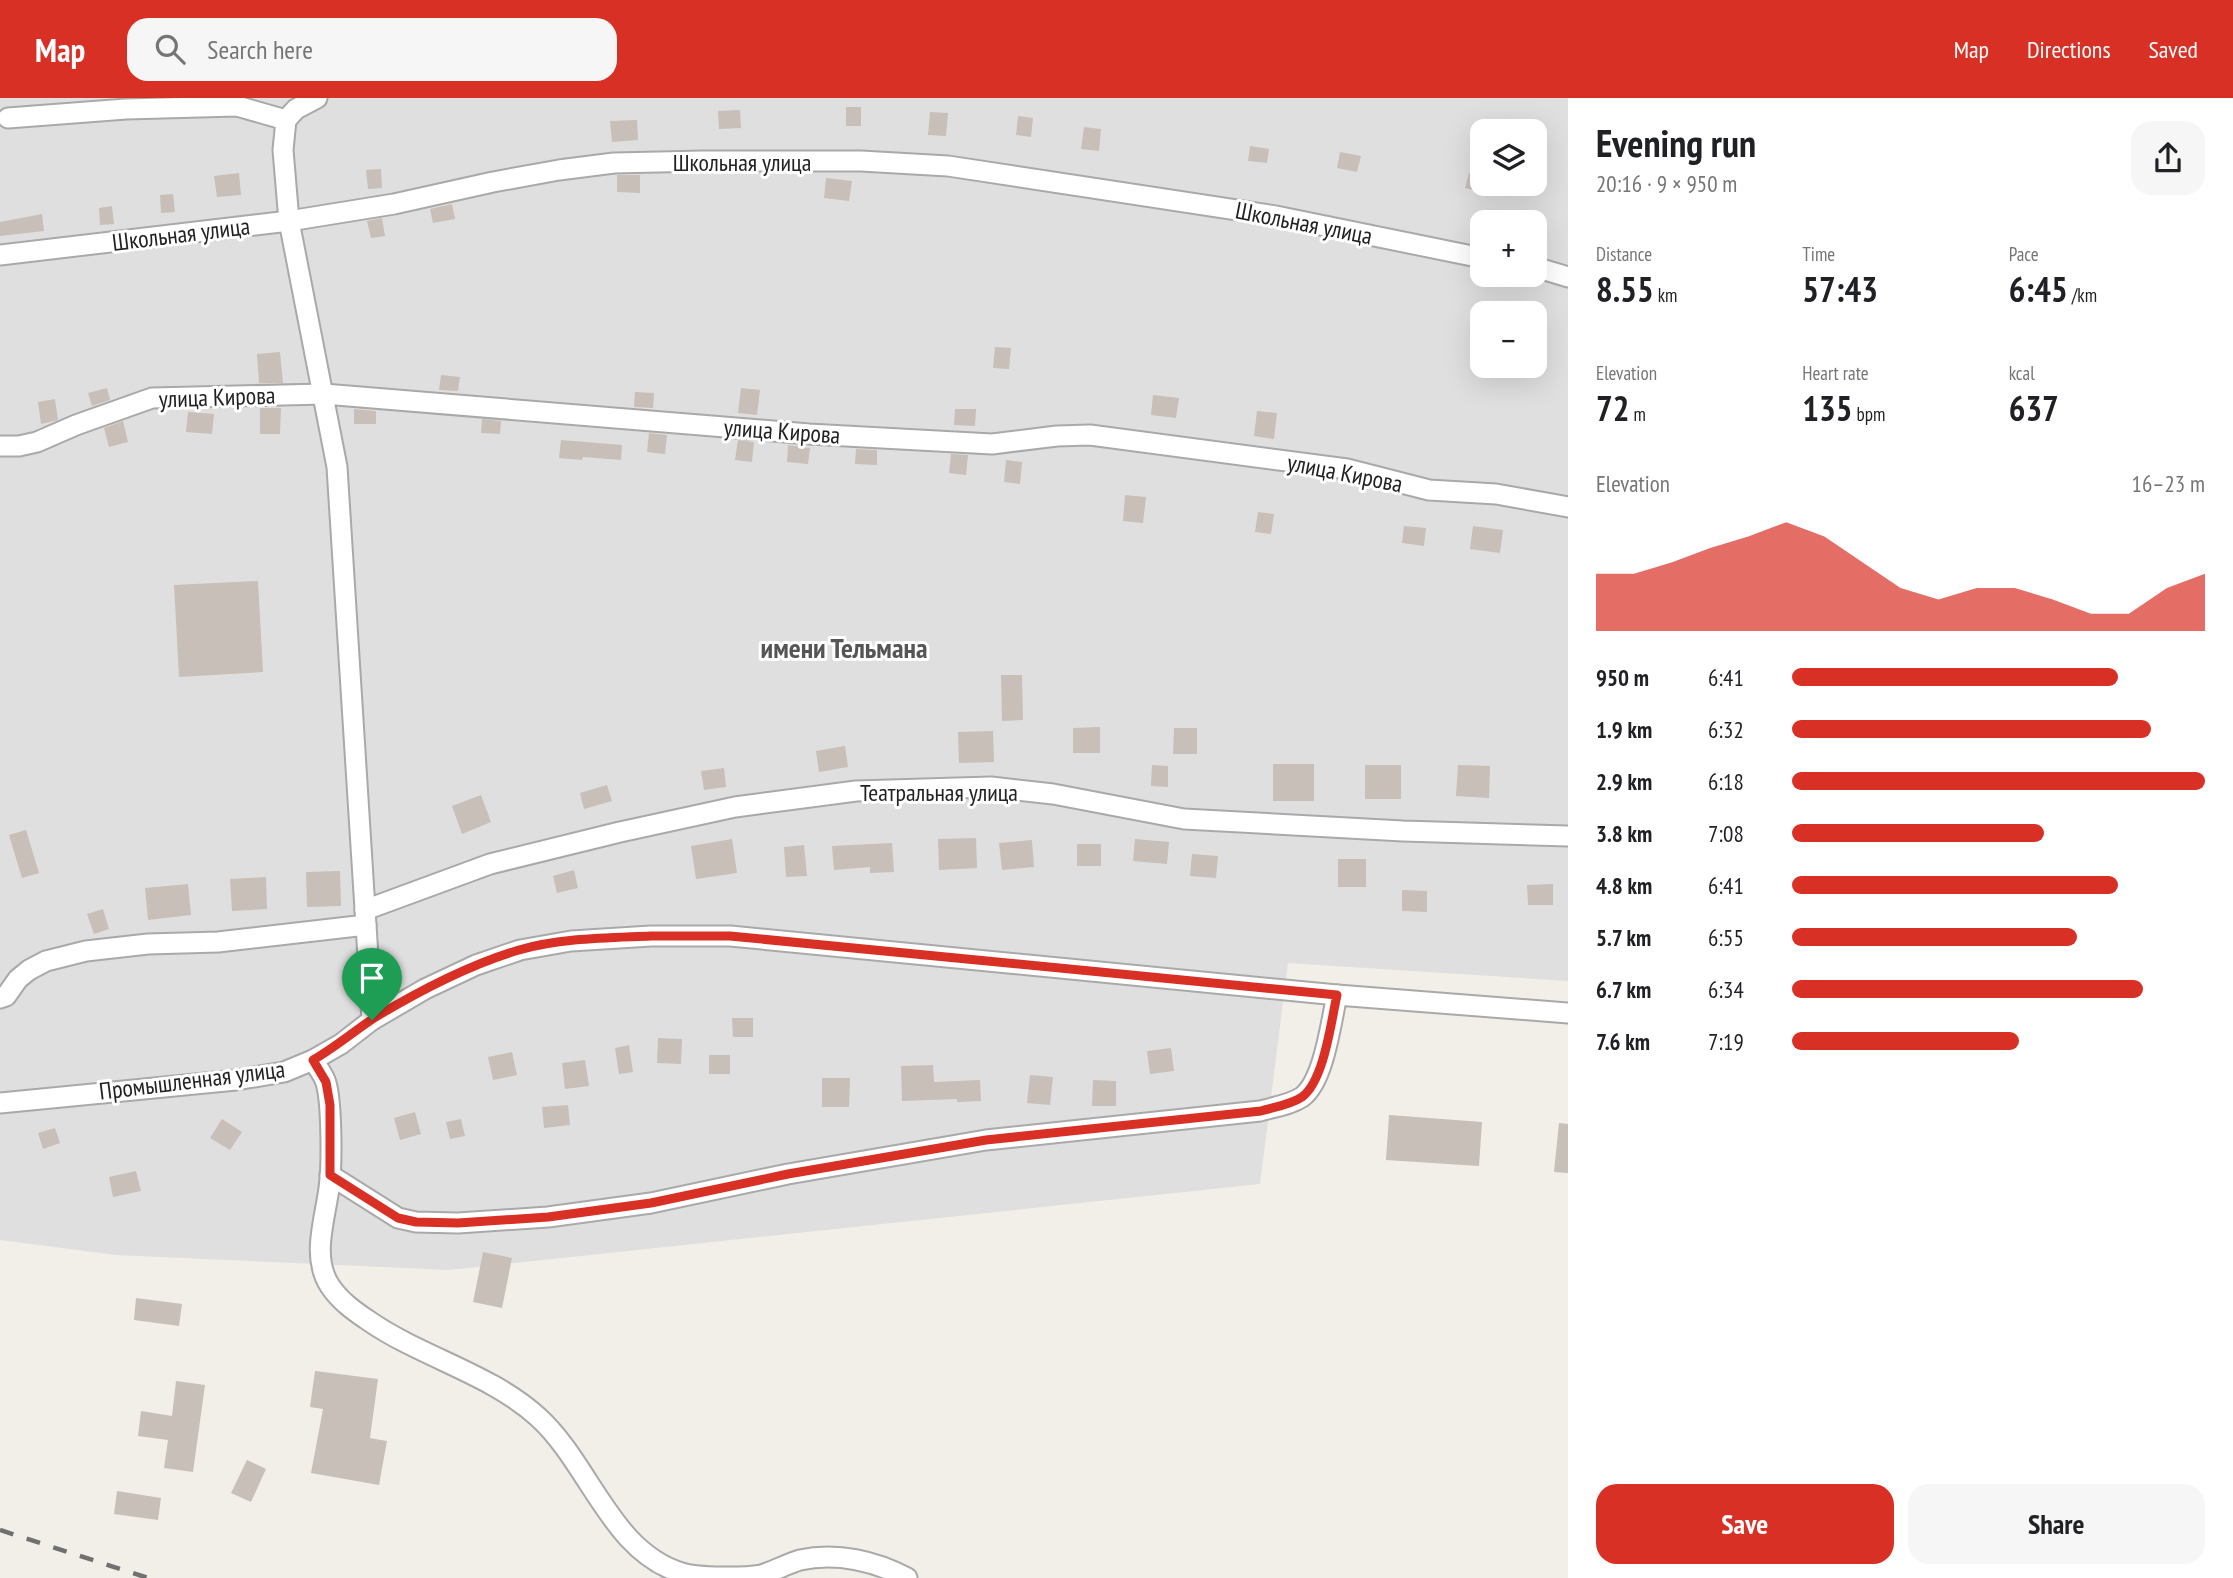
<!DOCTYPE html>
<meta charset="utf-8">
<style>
:root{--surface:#fff;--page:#f6f6f6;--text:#202124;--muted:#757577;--accent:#d93025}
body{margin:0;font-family:"PT Sans Narrow",sans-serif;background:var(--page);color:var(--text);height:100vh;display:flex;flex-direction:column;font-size:26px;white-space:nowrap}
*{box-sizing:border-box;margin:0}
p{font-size:23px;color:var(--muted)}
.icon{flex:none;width:38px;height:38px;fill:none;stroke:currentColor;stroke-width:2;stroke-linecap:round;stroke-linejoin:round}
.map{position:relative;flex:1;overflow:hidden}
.side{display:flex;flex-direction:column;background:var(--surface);width:665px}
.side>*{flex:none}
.buttons{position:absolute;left:1470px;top:21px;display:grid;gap:14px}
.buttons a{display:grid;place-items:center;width:77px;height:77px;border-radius:14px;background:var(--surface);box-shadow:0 7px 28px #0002;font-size:35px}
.pin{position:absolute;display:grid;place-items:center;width:60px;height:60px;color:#fff;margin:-72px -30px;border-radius:50% 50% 50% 0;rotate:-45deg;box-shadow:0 0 7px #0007}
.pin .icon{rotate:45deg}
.round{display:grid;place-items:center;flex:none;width:74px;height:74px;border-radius:21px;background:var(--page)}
.overview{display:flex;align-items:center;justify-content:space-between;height:119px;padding:0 28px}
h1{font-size:38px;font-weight:600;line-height:52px}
.stats{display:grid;grid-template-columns:repeat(3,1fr);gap:10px;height:119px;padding:7px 28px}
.stats div{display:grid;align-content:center}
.stats b{font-size:35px;font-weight:600}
.stats small{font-size:19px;font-weight:400}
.stats p{font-size:19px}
.chart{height:196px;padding:14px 28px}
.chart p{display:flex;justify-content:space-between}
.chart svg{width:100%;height:126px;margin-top:7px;fill:var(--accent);opacity:.7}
.action{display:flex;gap:14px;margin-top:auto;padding:14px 28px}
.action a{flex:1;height:80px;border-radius:21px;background:var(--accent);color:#fff;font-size:28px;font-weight:600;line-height:80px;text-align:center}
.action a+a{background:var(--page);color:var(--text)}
ul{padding:0 28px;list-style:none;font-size:23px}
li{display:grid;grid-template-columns:112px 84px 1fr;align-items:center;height:52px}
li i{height:18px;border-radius:9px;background:var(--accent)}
header{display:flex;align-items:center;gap:42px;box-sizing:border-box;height:98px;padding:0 35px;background:var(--accent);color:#fff}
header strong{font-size:33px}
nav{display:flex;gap:38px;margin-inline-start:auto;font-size:24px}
.search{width:490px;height:63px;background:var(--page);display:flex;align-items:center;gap:18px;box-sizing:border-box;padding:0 24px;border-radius:21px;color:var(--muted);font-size:26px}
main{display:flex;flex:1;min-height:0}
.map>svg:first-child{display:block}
</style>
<header>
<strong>Map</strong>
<div class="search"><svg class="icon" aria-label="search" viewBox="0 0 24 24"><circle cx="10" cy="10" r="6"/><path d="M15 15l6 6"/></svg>Search here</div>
<nav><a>Map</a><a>Directions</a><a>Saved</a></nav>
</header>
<main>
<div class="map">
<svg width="1568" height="1480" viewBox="0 0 1568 1480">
<rect width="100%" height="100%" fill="#f2efe9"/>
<!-- residential -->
<path fill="#e0dfdf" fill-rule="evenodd" d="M0 0H1568V883L1288 865 1260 1086 449 1172 116 1157 0 1142ZM1482 33H1535V86H1482ZM1482 124H1535V177H1482ZM1482 215H1535V268H1482Z"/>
<!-- building -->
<g fill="#c7bfb8">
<rect x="846" y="9" width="15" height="19"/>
<polygon points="740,12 741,30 719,31 718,13"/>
<polygon points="930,14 948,15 946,38 928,37"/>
<polygon points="1018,18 1033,20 1031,39 1016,37"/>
<polygon points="637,22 638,42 612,44 610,23"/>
<polygon points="1084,29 1101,31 1099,53 1081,51"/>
<polygon points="1250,48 1269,51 1267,65 1248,63"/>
<polygon points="1340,54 1361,58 1357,74 1337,70"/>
<polygon points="381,71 382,90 368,91 366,72"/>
<polygon points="239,75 241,97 217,99 214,78"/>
<polygon points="1469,75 1482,79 1482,94 1465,90"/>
<polygon points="617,77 640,77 640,95 617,94"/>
<polygon points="826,80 852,83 849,103 824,100"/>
<polygon points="173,96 175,114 161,115 160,97"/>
<polygon points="452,106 455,121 433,125 430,111"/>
<polygon points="112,108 114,126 100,127 99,110"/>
<polygon points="42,116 44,133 0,138 0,124"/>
<polygon points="382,120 385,138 371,140 367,123"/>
<polygon points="995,249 1011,250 1009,271 993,270"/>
<polygon points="280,254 283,285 259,285 257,256"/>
<polygon points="441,277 460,279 458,293 439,292"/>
<polygon points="107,290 110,302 92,308 88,295"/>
<polygon points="741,290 760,292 757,317 738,315"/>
<polygon points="635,294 654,295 653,310 634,309"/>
<polygon points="1153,297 1179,300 1176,320 1151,317"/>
<polygon points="55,301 58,322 41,326 38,304"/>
<polygon points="260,310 281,310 280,336 260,336"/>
<polygon points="354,311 376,313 376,326 354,326"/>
<polygon points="955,311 976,311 975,328 954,327"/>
<polygon points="1257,313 1277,315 1274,341 1254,338"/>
<polygon points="188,314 214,316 212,336 186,334"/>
<polygon points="482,321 501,323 500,336 481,335"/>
<polygon points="123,323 128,344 109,349 104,330"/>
<polygon points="649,335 667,337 665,356 647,354"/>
<polygon points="561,342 622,347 621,362 583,359 582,362 559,360"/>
<polygon points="738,342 754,344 752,364 735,362"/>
<polygon points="788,347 810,350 808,366 787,364"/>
<polygon points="856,351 877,352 877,367 855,366"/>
<polygon points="951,356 968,357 966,377 949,375"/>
<polygon points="1006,362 1022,364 1020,386 1004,384"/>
<polygon points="1125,397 1146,399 1143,425 1123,423"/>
<polygon points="1258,414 1274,416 1271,436 1255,434"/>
<polygon points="1404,428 1426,430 1424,448 1402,445"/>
<polygon points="1473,428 1503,432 1500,455 1470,451"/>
<polygon points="258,483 263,574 179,579 174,487"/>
<polygon points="1001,577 1022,577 1023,622 1002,623"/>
<polygon points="1100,629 1100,655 1073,655 1073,630"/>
<polygon points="1174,630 1197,630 1197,656 1173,656"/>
<polygon points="993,633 994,664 959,665 958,634"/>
<polygon points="845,648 848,669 819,674 816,653"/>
<rect x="1273" y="666" width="41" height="37"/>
<polygon points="1152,667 1168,668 1168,689 1151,688"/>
<rect x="1365" y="667" width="36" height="34"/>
<polygon points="1458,667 1490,668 1489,700 1456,698"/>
<polygon points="724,670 726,689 704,692 701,673"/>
<polygon points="607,687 612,703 584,711 580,695"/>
<polygon points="481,697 491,724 462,736 452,708"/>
<polygon points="26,732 39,775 22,780 9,737"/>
<polygon points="976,740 977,770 939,772 938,741"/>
<polygon points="732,741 737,775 696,781 691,748"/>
<polygon points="1135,741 1169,744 1167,766 1133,763"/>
<polygon points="1032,742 1034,769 1002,772 999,745"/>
<polygon points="892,745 894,774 870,775 870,769 834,772 832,748"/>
<rect x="1077" y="746" width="24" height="22"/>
<polygon points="804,747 807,778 786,779 784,749"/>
<polygon points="1192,756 1218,758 1216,780 1190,778"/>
<rect x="1338" y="761" width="28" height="28"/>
<polygon points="574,772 578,790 557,795 553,778"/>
<polygon points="340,773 341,808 307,809 306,774"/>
<polygon points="266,779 267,811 232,813 230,781"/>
<polygon points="188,786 191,817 148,822 145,790"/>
<polygon points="1553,786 1553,807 1528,807 1527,787"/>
<polygon points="1402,792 1427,793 1427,814 1402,813"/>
<polygon points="103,811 109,831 94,836 87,816"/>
<polygon points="732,920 753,920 753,939 733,939"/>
<polygon points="658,940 682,941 681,966 657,965"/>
<polygon points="629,947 633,974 619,976 615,950"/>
<polygon points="1171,950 1174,973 1150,976 1147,953"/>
<polygon points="512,954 517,977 493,982 488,959"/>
<rect x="709" y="957" width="21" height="19"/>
<polygon points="585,962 589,988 565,991 562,965"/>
<polygon points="933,967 934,984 980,982 981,1003 957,1004 957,1001 902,1003 901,968"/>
<polygon points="1030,977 1053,979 1050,1007 1027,1005"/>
<polygon points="822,980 850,980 849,1009 822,1009"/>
<polygon points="1093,982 1116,983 1116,1008 1092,1008"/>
<polygon points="568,1007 570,1027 544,1030 542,1009"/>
<polygon points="415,1014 421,1036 400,1042 394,1020"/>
<polygon points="1389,1017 1482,1024 1479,1068 1386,1062"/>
<polygon points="222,1021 242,1034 230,1052 210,1040"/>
<polygon points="461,1021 465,1038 450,1041 446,1024"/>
<polygon points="1559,1025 1568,1026 1568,1075 1554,1074"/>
<polygon points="55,1030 60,1045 43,1051 38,1035"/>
<polygon points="136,1073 141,1093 113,1099 109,1079"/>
<polygon points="483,1154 512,1160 502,1210 473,1204"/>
<polygon points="136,1200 182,1206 179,1228 134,1222"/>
<polygon points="315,1273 378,1281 370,1340 387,1343 379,1387 311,1375 323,1311 310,1309"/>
<polygon points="176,1283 205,1287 193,1374 164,1370 168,1342 138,1338 141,1313 172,1318"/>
<polygon points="247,1362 266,1371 251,1404 231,1395"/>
<polygon points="117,1393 161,1400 158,1422 114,1416"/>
</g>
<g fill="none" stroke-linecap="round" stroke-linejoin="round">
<!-- minor casing -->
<g stroke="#a9a9a9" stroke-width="23">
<g id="minor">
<polyline points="317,0 296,11 286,22 283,52 289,123 337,369 372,922"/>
<polyline points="8,20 126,11 237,8 286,22"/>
<polyline points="0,157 289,123 394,106 493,84 559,72 614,65 703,63 861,63 948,68 1276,118 1482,160"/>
<polyline points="1535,169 1568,179"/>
<polyline points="0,348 19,348 37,344 76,327 152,300 324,296 809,336 992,346 1057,338 1090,337 1347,371 1429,392 1496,396 1568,409"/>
<polyline points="365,812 490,766 620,734 735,709 856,693 991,689 1053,696 1184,721 1403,733 1568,738"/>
<polyline points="0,900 6,898 18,881 29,872 46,863 86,853 148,846 218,844 366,827"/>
<path d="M313 962C317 969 324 977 326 985 332 1005 332 1069 329 1090 325 1122 311 1159 330 1188 340 1203 354 1213 369 1223 421 1259 491 1276 538 1319 590 1366 611 1454 682 1475 699 1480 744 1480 761 1477 774 1473 787 1466 800 1462 837 1454 875 1463 907 1480"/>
<polyline points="0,1005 236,982 284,974 313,962 341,946 372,922 425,891 476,867 520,852 571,843 651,838 730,838 1337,897 1568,915"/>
<path d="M330 1077 398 1120 416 1124 458 1125 548 1119 651 1105 788 1076 986 1042 1260 1013C1274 1009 1290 1007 1302 999 1324 983 1331 924 1337 897"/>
</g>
</g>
<!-- minor -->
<use href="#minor" stroke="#fff" stroke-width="19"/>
<!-- rail -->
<polyline stroke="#707070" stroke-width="4.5" stroke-dasharray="14 14" stroke-linecap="butt" points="0,1432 148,1480"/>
</g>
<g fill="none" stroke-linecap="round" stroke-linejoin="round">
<!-- route casing -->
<g stroke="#fff" stroke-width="14">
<path id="route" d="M651 838H730L1337 897C1331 924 1324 983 1302 999 1290 1007 1274 1009 1261 1013L986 1042 788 1076 651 1105 548 1119 458 1125 416 1124 398 1120 330 1077V1007L326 984 313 962C334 950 353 934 374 920 419 893 468 867 519 852 561 840 607 840 651 838Z"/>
</g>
<!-- route -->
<use href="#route" stroke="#d93025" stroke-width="9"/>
</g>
<g text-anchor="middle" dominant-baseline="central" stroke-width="6" stroke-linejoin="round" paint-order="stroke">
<!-- street labels -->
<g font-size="24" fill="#222" stroke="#fff">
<text x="742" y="64">Школьная улица</text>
<text transform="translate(1304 125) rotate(11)">Школьная улица</text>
<text transform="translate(181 136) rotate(-7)">Школьная улица</text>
<text transform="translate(217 299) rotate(-2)">улица Кирова</text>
<text transform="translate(782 333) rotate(4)">улица Кирова</text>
<text transform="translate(1345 375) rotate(11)">улица Кирова</text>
<text x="939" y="694">Театральная улица</text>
<text transform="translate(192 982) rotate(-7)">Промышленная улица</text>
</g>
<!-- quarter labels -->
<g font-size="28" font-weight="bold" fill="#555" stroke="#fff">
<text x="844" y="549">имени Тельмана</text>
</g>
</g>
</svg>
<div class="buttons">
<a><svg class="icon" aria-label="layers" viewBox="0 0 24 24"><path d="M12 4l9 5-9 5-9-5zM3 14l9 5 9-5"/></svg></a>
<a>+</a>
<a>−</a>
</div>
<div class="pin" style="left:372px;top:922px;background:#1e9e55"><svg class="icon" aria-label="arrive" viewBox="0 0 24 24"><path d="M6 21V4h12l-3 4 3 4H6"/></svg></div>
</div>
<section class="side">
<div class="overview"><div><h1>Evening run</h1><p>20:16 · 9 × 950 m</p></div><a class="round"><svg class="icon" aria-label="share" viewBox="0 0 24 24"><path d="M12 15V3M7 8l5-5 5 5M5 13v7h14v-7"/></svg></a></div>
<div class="stats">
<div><p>Distance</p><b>8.55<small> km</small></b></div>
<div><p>Time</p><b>57:43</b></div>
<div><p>Pace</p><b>6:45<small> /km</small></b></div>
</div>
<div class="stats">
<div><p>Elevation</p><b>72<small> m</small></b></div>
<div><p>Heart rate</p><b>135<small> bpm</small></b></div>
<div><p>kcal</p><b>637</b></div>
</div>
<div class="chart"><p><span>Elevation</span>16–23 m</p>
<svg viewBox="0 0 160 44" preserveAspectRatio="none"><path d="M0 44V24L10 24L20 20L30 15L40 11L50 6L60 11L70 20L80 29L90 33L100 29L110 29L120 33L130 38L140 38L150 29L160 24V44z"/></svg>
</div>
<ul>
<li><b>950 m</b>6:41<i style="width:79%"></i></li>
<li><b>1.9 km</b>6:32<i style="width:87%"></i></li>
<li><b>2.9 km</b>6:18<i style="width:100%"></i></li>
<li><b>3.8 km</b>7:08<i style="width:61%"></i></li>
<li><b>4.8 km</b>6:41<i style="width:79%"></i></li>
<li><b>5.7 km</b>6:55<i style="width:69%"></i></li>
<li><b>6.7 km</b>6:34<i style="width:85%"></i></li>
<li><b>7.6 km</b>7:19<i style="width:55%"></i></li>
</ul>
<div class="action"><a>Save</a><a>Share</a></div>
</section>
</main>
